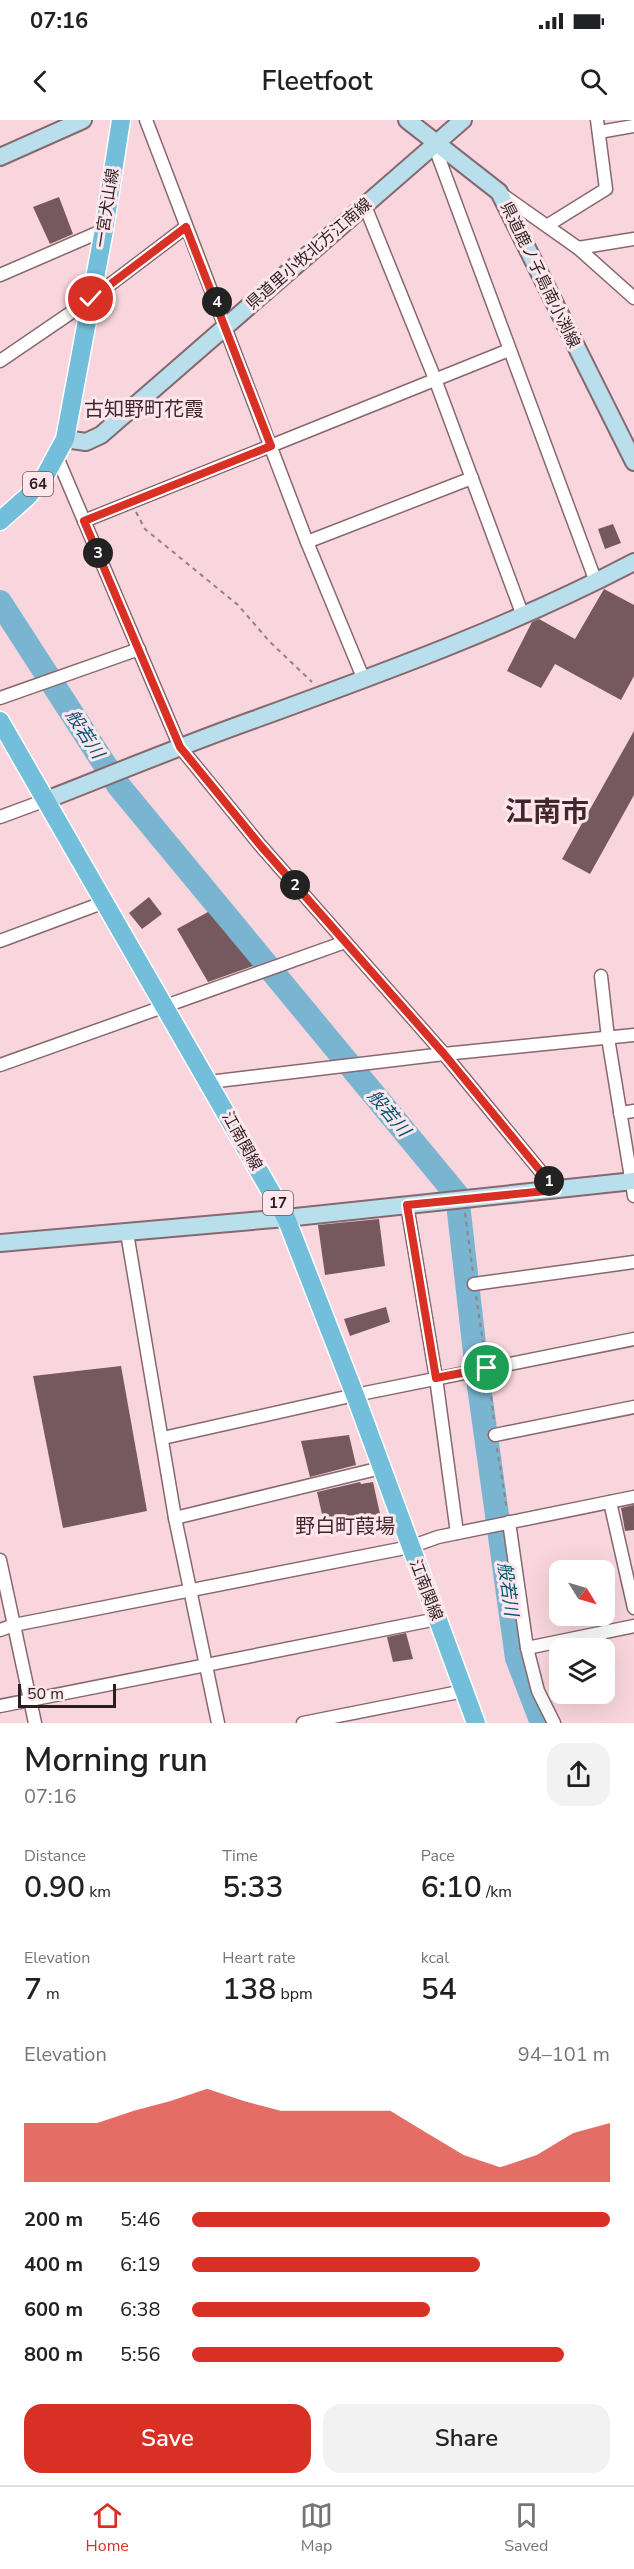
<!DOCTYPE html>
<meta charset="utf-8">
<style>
:root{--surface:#fff;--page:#f2f2f2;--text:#202124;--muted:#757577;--line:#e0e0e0;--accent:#d93025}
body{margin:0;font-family:"Nunito Sans","Noto Sans JP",sans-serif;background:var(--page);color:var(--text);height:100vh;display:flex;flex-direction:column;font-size:22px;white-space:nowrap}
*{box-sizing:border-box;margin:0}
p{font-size:20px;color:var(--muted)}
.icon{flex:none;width:33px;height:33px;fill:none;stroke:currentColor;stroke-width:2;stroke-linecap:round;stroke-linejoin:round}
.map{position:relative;height:1603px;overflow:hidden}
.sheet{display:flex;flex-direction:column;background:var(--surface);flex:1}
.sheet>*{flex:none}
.needle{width:39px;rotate:127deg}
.controls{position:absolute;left:549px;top:1440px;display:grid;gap:12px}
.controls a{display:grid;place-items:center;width:66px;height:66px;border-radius:12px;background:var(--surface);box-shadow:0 6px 24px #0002;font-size:30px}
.scale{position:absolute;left:18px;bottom:15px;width:98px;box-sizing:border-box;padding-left:6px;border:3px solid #2a1e20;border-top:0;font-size:16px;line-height:21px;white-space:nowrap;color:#2a1e20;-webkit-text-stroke:4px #fde7ec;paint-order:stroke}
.pin{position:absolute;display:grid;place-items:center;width:51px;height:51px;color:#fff;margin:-26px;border:3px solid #fff;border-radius:50%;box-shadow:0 2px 6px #0007}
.km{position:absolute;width:30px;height:30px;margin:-15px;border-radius:50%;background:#222;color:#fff;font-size:16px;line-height:30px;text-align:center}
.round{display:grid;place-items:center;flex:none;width:63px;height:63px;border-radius:18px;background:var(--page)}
.head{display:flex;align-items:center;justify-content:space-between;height:102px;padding:0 24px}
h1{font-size:33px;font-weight:600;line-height:45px}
.figures{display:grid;grid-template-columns:repeat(3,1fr);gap:9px;height:102px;padding:6px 24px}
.figures div{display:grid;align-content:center}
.figures b{font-size:30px;font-weight:600}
.figures small{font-size:16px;font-weight:400}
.figures p{font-size:16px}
.chart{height:168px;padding:12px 24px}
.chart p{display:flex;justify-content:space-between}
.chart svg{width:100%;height:108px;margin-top:6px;fill:var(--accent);opacity:.7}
.button{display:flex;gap:12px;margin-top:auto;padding:12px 24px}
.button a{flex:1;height:69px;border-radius:18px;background:var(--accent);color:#fff;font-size:24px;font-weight:600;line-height:69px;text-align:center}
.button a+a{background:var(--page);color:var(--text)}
ul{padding:0 24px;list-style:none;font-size:20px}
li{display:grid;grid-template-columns:96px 72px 1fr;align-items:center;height:45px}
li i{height:15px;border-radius:8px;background:var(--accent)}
.status{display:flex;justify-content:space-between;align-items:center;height:42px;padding:0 30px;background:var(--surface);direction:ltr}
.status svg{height:16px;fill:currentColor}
header{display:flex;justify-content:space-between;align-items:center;height:78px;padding:0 24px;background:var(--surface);font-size:27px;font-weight:600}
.menu{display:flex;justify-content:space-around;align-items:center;height:84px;border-top:2px solid var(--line);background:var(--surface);font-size:16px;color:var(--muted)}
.menu a{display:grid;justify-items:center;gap:3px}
.menu .current{color:var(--accent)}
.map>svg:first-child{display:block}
</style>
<div class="status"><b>07:16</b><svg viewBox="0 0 49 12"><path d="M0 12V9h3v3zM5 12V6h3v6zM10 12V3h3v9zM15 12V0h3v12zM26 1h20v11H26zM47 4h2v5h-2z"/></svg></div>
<header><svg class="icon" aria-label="back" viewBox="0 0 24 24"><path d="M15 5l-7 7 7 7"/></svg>Fleetfoot<svg class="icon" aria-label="search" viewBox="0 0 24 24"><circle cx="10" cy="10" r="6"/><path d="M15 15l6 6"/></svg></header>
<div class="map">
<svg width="634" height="1603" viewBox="0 0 634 1603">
<rect width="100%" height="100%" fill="#f9d6dd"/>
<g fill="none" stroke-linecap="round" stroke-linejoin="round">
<!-- river -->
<polyline stroke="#79b5d1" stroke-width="24" points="0,482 118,665 457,1075 478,1259 517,1538 542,1603"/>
</g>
<!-- building -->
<g fill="#76585f">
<polygon points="59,77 73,114 50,124 33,87"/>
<polygon points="613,404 621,423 605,429 598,409"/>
<polygon points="604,469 634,485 634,556 621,580 555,544 541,568 507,551 532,502 539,499 575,519"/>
<polygon points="634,611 634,675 590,754 562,739"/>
<polygon points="149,777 162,794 142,809 129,793"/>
<polygon points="208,792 253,846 208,862 177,809"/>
<polygon points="379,1099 385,1146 325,1155 318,1105"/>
<polygon points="386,1187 390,1202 350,1216 344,1199"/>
<polygon points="121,1246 147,1391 63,1408 33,1256"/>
<polygon points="349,1315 356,1345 310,1357 301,1321"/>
<polygon points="360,1362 361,1364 373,1362 382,1403 327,1416 317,1372"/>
<polygon points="634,1385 634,1410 625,1411 621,1388"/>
<polygon points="406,1513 413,1539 393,1542 387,1517"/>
</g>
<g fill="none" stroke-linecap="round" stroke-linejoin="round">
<!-- street casing -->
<g stroke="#86686e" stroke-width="15">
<g id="street">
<polyline points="146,0 307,422 364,560"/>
<polyline points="599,12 634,6"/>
<polyline points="434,25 596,462"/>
<polyline points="500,73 578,128 634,178"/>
<polyline points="365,86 435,259 523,496"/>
<polyline points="548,105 606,69 597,0"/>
<polyline points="578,128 634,119"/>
<polyline points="0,155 104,110"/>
<polyline points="0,241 91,179 186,107"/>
<polyline points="57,337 180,627 260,725 444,934 556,1070"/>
<polyline points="84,401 509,230"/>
<polyline points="307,422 472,358"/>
<polyline points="0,578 139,529"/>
<polyline points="0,697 46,680"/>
<polyline points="0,821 105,782"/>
<polyline points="601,856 608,918 634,1076"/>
<polyline points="0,945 345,822"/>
<polyline points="209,962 444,934 634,915"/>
<polyline points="620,993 634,991"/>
<polyline points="407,1085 436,1258 457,1413"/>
<polyline points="127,1113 175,1398 218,1603"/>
<polyline points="474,1164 634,1142"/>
<polyline points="495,1315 634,1287"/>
<polyline points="163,1318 355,1275 634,1219"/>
<polyline points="610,1382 634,1488"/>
<polyline points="175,1398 381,1348"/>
<polyline points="509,1402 527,1528 538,1571 554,1603"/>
<polyline points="0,1440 35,1603"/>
<polyline points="0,1510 14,1505 410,1427 438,1417 634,1377"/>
<polyline points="527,1528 634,1506"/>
<polyline points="0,1586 437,1499"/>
<polyline points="303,1603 464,1571"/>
</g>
</g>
<!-- secondary casing -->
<g stroke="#86686e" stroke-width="20">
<g id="secondary">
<polyline points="407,0 499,72 634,342"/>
<polyline points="0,37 83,0"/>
<polyline points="65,319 86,322 101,315 463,0"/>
<path d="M46 680C115 653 183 625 253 600 382 553 512 506 634 442"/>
<polyline points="0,1123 286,1098 634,1061"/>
</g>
</g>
<!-- primary casing -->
<g stroke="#fff" stroke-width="21">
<g id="primary">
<polyline points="0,401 27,377 45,356 65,319 104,110 121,0"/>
<polyline points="0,601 286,1098 355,1275 476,1603"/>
</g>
</g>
<!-- path -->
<g stroke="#977f84" stroke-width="2" stroke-dasharray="4.5 4.5" stroke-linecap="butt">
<polyline points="136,392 145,409 238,485 269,521 312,562"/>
<polyline points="465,1093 473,1153"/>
<polyline points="476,1176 485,1236"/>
<polyline points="489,1259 494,1301"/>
<polyline points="497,1328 507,1390"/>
</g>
<!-- street -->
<use href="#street" stroke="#fff" stroke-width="12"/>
<!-- secondary -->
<use href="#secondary" stroke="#b9dfed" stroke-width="16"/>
<!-- primary -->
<use href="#primary" stroke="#73bfdb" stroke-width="18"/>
</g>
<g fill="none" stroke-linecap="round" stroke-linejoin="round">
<!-- route casing -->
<g stroke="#fff" stroke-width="12">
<polyline id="route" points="91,179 186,107 271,326 84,401 180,627 260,725 444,934 556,1070 407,1085 436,1258 487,1248"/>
</g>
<!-- route -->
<use href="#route" stroke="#d93025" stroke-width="8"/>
</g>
<g text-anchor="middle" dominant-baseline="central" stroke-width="6" stroke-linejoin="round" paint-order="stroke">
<!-- shield labels -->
<g fill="#fde7ec" stroke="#695a5d" stroke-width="1.5">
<rect x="23" y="352" width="30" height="24" rx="4.5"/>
<rect x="263" y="1071" width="30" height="24" rx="4.5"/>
</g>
<g font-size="15" font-weight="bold" fill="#2a1e20">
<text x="38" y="364">64</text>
<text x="278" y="1083">17</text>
</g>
<!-- street labels -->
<g font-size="16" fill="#2a1e20" stroke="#fde7ec">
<text transform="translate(107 88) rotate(-81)">一宮犬山線</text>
<text transform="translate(309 134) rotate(-41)">県道里小牧北方江南線</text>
<text transform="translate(540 155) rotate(64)">県道鹿ノ子島南小渕線</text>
<text transform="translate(242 1021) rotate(61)">江南関線</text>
<text transform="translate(426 1470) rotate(69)">江南関線</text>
</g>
<!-- water labels -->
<g font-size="18" font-style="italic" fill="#025572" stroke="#fde7ec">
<text transform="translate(85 614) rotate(57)">般若川</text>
<text transform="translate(389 993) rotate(50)">般若川</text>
<text transform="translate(508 1469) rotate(82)">般若川</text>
</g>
<!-- quarter labels -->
<g font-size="20" fill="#41272d" stroke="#fde7ec">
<text x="144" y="289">古知野町花霞</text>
<text x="345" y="1406">野白町葭場</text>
</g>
<!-- town labels -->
<g font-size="28" font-weight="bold" fill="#41272d" stroke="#fde7ec">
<text x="547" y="692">江南市</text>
</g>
</g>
</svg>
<div class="controls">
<a><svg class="needle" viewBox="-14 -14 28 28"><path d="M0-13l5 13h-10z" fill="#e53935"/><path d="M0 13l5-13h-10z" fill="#757577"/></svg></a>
<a><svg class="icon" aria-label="layers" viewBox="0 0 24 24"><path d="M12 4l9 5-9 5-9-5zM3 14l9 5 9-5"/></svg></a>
</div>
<div class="scale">50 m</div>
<div class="pin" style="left:487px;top:1248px;background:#1e9e55"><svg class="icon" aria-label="arrive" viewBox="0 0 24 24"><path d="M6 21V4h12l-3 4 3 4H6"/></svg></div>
<div class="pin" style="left:91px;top:179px;background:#d93025"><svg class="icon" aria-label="check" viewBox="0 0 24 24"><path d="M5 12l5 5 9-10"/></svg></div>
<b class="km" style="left:549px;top:1061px">1</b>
<b class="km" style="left:295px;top:765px">2</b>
<b class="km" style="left:98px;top:433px">3</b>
<b class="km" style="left:217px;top:182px">4</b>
</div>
<section class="sheet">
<div class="head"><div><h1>Morning run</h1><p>07:16</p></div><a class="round"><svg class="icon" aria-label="share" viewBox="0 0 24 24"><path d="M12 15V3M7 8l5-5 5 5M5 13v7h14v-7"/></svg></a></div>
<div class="figures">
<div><p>Distance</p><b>0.90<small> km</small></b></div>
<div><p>Time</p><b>5:33</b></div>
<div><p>Pace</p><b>6:10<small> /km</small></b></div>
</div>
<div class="figures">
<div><p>Elevation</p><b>7<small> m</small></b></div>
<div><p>Heart rate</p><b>138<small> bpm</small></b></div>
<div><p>kcal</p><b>54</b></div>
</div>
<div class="chart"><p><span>Elevation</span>94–101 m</p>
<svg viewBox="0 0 160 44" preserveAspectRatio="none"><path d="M0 44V20L10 20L20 20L30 15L40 11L50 6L60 11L70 15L80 15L90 15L100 15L110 24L120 33L130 38L140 33L150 24L160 20V44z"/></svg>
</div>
<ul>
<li><b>200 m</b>5:46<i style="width:100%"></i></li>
<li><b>400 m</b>6:19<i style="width:69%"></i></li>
<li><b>600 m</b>6:38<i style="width:57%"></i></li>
<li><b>800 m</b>5:56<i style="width:89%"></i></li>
</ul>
<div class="button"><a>Save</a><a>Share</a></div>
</section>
<nav class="menu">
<a class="current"><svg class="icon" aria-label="home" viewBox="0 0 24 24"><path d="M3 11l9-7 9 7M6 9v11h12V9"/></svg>Home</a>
<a><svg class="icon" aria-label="map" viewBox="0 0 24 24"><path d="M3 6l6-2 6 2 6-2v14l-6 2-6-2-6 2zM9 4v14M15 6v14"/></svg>Map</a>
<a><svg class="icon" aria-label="saved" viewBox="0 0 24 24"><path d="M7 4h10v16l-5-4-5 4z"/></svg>Saved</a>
</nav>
